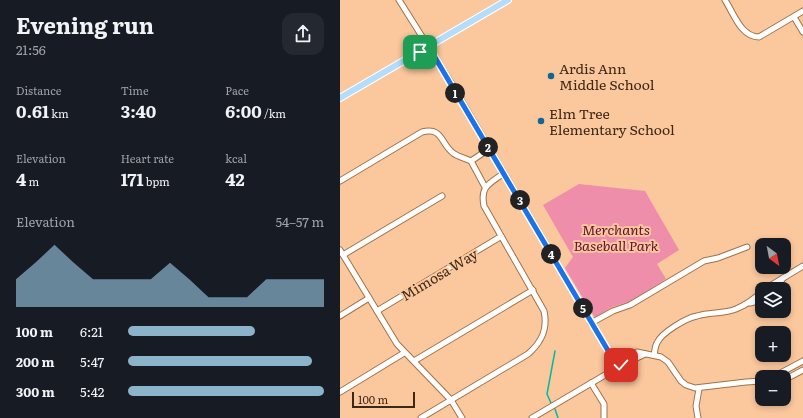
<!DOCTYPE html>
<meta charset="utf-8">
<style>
:root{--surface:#171b24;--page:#242831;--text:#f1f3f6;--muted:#9ea1a6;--accent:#8bb4cb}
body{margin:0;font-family:Literata,serif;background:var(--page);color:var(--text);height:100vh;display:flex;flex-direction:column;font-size:15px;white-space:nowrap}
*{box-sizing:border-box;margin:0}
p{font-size:13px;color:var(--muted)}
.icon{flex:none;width:22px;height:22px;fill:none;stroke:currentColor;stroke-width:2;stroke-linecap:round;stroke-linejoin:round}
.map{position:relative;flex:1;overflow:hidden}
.panel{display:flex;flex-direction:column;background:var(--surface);width:340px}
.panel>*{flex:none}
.needle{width:26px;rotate:148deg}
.buttons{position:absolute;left:415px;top:238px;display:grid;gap:8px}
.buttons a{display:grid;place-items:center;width:36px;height:36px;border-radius:8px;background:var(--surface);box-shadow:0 2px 6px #0003;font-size:20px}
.scale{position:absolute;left:12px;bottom:10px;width:63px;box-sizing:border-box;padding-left:4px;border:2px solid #3c2817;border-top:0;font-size:11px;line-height:14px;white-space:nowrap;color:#3c2817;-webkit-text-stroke:3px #fbc79d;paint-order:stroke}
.pin{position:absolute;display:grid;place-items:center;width:34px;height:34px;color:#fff;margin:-17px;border-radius:8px;box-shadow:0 2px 6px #0006}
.km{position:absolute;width:20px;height:20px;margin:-10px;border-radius:50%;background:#222;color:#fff;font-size:11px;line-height:20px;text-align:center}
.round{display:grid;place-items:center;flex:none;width:42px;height:42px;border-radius:12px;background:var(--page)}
.headline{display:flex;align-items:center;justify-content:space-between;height:68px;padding:0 16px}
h1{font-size:22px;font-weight:700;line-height:30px}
.figures{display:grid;grid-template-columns:repeat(3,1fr);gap:6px;height:68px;padding:4px 16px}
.figures div{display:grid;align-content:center}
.figures b{font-size:17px;font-weight:700}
.figures small{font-size:11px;font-weight:400}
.figures p{font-size:11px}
.chart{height:112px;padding:8px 16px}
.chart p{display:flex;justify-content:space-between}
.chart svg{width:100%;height:72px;margin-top:4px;fill:var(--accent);opacity:.7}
ul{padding:0 16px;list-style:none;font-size:13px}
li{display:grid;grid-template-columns:64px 48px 1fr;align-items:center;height:30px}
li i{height:10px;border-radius:5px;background:var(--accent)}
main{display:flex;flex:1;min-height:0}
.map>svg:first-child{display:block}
</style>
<main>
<section class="panel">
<div class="headline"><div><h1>Evening run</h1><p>21:56</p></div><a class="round"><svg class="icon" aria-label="share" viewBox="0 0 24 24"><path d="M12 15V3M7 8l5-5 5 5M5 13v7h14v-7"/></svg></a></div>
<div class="figures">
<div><p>Distance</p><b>0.61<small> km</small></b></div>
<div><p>Time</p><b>3:40</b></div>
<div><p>Pace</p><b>6:00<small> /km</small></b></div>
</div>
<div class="figures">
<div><p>Elevation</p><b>4<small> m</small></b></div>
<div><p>Heart rate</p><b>171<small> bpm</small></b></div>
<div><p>kcal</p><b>42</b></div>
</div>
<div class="chart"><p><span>Elevation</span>54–57 m</p>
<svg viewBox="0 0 160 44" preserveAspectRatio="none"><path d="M0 44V27L10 17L20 6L30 17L40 27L50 27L60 27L70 27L80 17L90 27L100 38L110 38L120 38L130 27L140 27L150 27L160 27V44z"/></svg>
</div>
<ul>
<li><b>100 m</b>6:21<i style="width:65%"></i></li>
<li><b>200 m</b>5:47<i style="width:94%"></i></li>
<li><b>300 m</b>5:42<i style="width:100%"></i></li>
</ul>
</section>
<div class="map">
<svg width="463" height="418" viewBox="0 0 463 418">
<rect width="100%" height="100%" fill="#fbc79d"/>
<!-- green -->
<polygon fill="#ee8eab" points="239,184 305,191 339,250 317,264 326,279 291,301 272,307 255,318 225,268 233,257 203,205"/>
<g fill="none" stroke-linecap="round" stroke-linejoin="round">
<!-- stream -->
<g stroke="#01baa5" stroke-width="1.5">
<polyline points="211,403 207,394 215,351"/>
<polyline points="215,409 218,418"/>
</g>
<!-- minor casing -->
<g stroke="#a1724a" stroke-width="7">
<g id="minor">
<polyline points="59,0 110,81 273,359 275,366"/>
<path d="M385 0C394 14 401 37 419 37L463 11"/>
<polyline points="454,17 463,32"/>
<polyline points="131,161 145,187"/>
<polyline points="131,161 149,149"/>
<path d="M0 181 82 132C103 127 100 143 113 153 118 157 125 158 131 161"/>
<polyline points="0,250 57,344 111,400 122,418"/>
<polyline points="3,255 102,196"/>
<polyline points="425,289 463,266"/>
<polyline points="436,289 443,278"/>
<polyline points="410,303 422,300"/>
<polyline points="37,311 160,237"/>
<polyline points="0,316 29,298"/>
<polyline points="251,323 273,311 290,305 364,261 378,258 407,247"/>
<path d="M314 355C315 351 315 346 317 343 321 333 346 318 357 316 370 312 384 314 396 309 406 305 414 299 422 292"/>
<polyline points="74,361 193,290"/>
<polyline points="275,366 282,365 305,354"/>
<polyline points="433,377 463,361"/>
<polyline points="444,380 463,370"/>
<polyline points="251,383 264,404 264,418"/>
<polyline points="0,392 64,353"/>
<path d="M81 418 188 354C202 342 208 329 204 311L144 206C140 186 149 184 164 173"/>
<polyline points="192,418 270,372 280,360 297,352 321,357 328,362 341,381 346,385 355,388 406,382 422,381"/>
<polyline points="358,418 356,406 359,389"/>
</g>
</g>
<!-- major casing -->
<g stroke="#fff" stroke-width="8">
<polyline id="major" points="0,98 168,0"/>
</g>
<!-- minor -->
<use href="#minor" stroke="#fff" stroke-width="5"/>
<!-- major -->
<use href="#major" stroke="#b3ddfb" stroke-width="6"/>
</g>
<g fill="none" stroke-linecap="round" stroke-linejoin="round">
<!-- route casing -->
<g stroke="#fff" stroke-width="8">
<polyline id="route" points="80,52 88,47 93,54 273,359 275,366 281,365"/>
</g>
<!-- route -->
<use href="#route" stroke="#1a73e8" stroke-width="5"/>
</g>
<!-- markers -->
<g fill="#0e6696" stroke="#fbc79d" stroke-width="1.5">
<circle cx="211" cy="76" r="4"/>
<circle cx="201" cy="121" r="4"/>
</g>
<g text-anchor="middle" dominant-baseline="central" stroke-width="4" stroke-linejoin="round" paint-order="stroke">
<!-- poi labels -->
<g font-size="14" fill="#3c2817" stroke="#fbc79d" text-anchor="start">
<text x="219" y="68">Ardis Ann<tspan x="219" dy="16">Middle School</tspan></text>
<text x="209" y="113">Elm Tree<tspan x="209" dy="16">Elementary School</tspan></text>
</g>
<!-- park labels -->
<g font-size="14" font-style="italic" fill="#5e1031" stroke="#fbc79d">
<text x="276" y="229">Merchants<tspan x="276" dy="16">Baseball Park</tspan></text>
</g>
<!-- street labels -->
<g font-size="14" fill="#3c2817" stroke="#fbc79d">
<text transform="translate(99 274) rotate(-31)">Mimosa Way</text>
</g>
</g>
</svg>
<div class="buttons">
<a><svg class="needle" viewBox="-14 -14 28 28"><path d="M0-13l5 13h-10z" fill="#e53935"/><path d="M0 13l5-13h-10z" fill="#9ea1a6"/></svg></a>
<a><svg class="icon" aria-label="layers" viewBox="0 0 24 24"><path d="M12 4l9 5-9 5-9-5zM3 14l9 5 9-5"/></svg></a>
<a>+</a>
<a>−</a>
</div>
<div class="scale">100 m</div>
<div class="pin" style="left:80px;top:52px;background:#1e9e55"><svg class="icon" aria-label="arrive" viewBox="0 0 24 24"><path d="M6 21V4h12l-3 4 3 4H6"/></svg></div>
<div class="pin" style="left:281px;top:365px;background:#d93025"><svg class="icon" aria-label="check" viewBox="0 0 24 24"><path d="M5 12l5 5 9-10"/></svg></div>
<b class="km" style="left:115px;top:93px">1</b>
<b class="km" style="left:148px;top:147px">2</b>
<b class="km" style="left:180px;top:200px">3</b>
<b class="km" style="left:211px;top:254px">4</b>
<b class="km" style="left:243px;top:308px">5</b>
</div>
</main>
